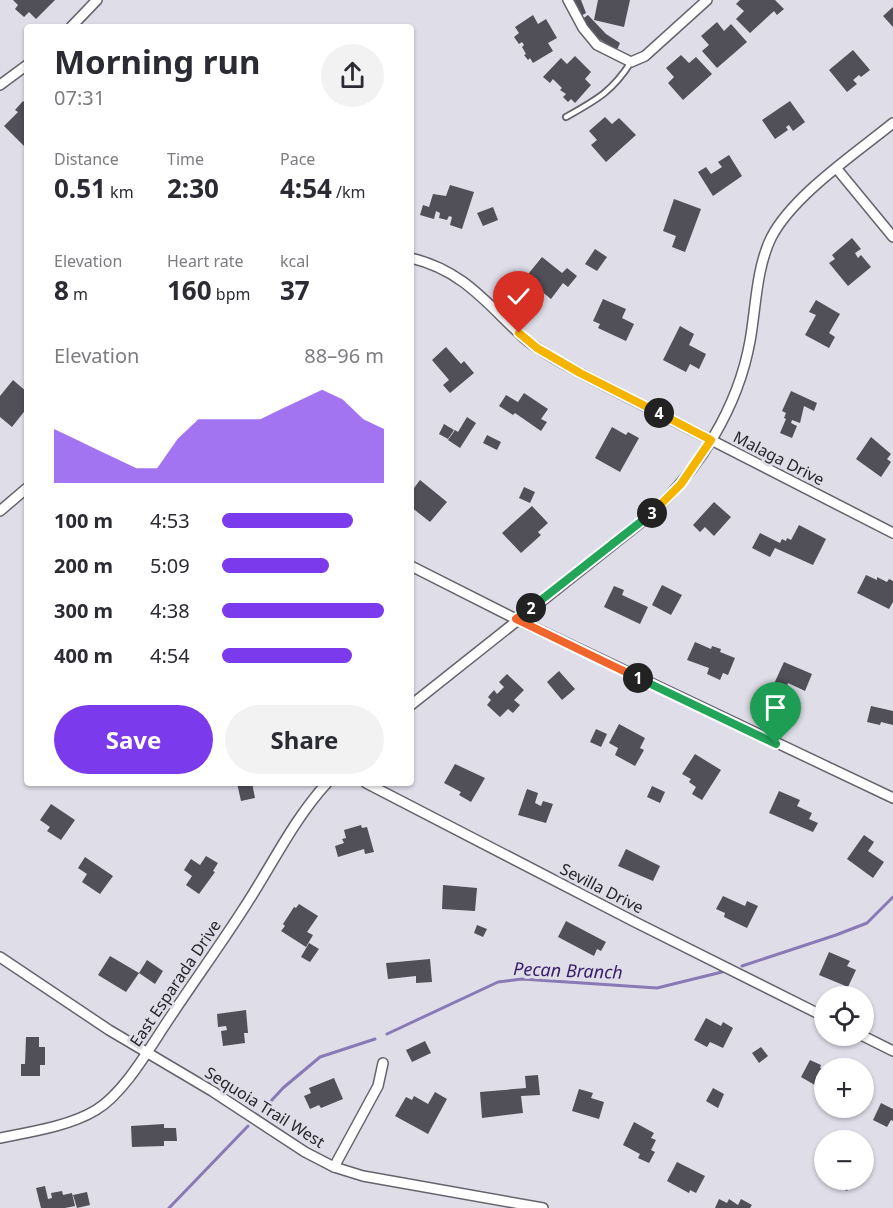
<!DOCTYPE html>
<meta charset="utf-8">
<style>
:root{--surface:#fff;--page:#f2f2f3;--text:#2b2b33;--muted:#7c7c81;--accent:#7c3aed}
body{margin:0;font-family:"Noto Sans",sans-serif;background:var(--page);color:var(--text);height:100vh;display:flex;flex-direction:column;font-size:22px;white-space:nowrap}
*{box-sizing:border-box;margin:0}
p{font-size:20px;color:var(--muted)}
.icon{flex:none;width:33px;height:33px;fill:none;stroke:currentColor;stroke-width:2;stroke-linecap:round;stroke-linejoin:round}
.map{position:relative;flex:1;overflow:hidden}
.drawer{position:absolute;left:24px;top:24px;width:390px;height:762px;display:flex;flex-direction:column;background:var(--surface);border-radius:6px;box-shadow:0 2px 4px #0004}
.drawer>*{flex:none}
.fabs{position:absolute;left:814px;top:986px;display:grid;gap:12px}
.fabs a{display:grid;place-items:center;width:60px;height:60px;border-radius:50%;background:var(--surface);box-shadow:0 2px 4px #0004;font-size:30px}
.pin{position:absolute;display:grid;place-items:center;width:51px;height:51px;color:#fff;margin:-62px -26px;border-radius:50% 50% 50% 0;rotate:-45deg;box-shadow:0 0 6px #0007}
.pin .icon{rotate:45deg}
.km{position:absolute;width:30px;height:30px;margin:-15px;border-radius:50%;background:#222;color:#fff;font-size:16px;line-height:30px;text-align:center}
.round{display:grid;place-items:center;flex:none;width:63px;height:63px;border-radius:32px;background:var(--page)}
.summary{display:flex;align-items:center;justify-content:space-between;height:102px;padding:0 30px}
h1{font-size:33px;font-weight:700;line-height:45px}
.figures{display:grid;grid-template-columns:repeat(3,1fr);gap:9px;height:102px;padding:6px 30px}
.figures div{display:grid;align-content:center}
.figures b{font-size:26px;font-weight:700}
.figures small{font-size:16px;font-weight:400}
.figures p{font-size:16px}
.chart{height:168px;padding:12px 30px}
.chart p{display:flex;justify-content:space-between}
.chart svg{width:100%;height:108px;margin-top:6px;fill:var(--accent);opacity:.7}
.button{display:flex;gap:12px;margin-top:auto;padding:12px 30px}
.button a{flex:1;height:69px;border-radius:36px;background:var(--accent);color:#fff;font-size:24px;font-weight:700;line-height:69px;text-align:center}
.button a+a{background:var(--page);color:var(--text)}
ul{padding:0 30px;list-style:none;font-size:20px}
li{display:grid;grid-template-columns:96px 72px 1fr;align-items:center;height:45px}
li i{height:15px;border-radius:8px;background:var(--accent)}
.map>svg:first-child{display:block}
</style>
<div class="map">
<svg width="893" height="1208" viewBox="0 0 893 1208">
<rect width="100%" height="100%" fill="#dfdde8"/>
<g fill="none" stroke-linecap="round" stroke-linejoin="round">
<!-- stream -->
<g stroke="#897ab6" stroke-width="3">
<polyline points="742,966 836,935 867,923 893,897"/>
<polyline points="387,1034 498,982 522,979 657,988 722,972"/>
<polyline points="260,1113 283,1088 320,1057 375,1039"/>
<polyline points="169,1208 248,1126"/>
</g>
</g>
<!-- building -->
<g fill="#514f58">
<polygon points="13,0 55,0 36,19 29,12 24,17 15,9 18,5"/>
<polygon points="571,0 581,0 586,13 579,17"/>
<polygon points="598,0 630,0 624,27 594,20"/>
<polygon points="740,0 775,0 784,9 777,15 774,11 750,33 736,19 744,11 736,4"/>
<polygon points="893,7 893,27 883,16"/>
<polygon points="533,15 538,24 546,19 557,38 548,43 553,51 533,63 530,58 528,60 524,55 526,54 522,47 524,45 522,42 519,44 514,37 519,33 515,27"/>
<polygon points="588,15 606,34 620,43 617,50 596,37 581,20"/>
<polygon points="717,22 724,31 731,24 747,42 717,68 702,51 709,45 701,36"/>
<polygon points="853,50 870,70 861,77 859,75 853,80 857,84 847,92 829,70"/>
<polygon points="681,55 689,63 696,57 712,74 683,100 668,83 674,77 666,68"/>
<polygon points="575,56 591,72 585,79 591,85 575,103 571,99 568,102 563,97 566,94 560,90 562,88 553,79 550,83 543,77 561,58 567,64"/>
<polygon points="23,101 27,105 27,145 25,147 4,126 18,112 15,110"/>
<polygon points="790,101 805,122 793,131 789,125 786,127 788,130 775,139 762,120"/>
<polygon points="605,117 612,124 619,118 636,135 606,162 591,145 597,140 589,131"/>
<polygon points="729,155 742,176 713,196 698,172 706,167 711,174 722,167 718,162"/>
<polygon points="450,185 474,192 462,229 450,225 452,217 449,216 447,220 439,218 440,213 436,211 434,219 420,215 423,205 429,207 433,194 446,196"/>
<polygon points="674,199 701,209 685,252 672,247 676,236 663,231"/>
<polygon points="493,207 498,220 483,226 477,213"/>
<polygon points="852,238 861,249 855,253 858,258 861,255 871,267 848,286 829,263 835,259 832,255"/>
<polygon points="595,249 607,257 597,271 585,264"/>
<polygon points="542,257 562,273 567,268 577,276 568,287 563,283 551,299 525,278"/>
<polygon points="603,299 626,309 622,318 634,324 626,341 598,328 600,324 593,321"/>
<polygon points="816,300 840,314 829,333 835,337 829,348 805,335 816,315 809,312"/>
<polygon points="680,326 694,334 689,345 706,354 699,369 690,364 686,372 663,360"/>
<polygon points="446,347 461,364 464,361 474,373 450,393 443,385 449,380 432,360"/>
<polygon points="13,380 27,392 27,408 12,427 0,417 0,396"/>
<polygon points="791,391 817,403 814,411 804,406 800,423 792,420 791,423 797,426 792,438 780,433 786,419 784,418 786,413 782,411"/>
<polygon points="524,393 548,409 541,419 547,422 541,431 515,413 513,415 499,406 506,395 518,402"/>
<polygon points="467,417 476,423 460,448 448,440 455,430 458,432"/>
<polygon points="444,424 454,430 448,439 439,434"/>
<polygon points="612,427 626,435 628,432 639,438 620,472 595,458"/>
<polygon points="487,435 501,442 497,450 483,443"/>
<polygon points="871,437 891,454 887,459 891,462 881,477 856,459"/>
<polygon points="420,480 447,502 430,522 411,507 411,492"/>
<polygon points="524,487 535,492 530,503 519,498"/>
<polygon points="714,502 731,517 714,536 705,527 700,532 693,525"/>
<polygon points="532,506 548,523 538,532 541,535 521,553 502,533"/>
<polygon points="799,525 826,539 813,565 775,548 770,557 752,548 760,533 780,543 782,539 786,541 787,538 791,540"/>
<polygon points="866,575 877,580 877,577 887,582 889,579 893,581 893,602 889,609 857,593"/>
<polygon points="662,585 682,595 671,615 652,605"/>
<polygon points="614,586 624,590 622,595 648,607 640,624 604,607"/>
<polygon points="695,642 711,649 712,646 721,649 720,652 735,658 728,675 723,673 720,680 707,674 709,668 687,660"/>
<polygon points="784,662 812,674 805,691 788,683 785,692 773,686"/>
<polygon points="559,671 575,689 562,700 547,682"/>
<polygon points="507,674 524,690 514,700 520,705 513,713 508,709 500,717 487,705 491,700 488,697 494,690 497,694 504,687 499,682"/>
<polygon points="871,706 893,711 893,725 881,722 880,725 867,722"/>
<polygon points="619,724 645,738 640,748 644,750 635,766 615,755 618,748 609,743"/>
<polygon points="596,729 607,734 601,747 590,742"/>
<polygon points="695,754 721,770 702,800 692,794 696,787 689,782 691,779 682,774"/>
<polygon points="455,764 485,778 471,802 459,795 461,792 444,783"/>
<polygon points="237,783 252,783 255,798 241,801"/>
<polygon points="652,786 665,792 660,803 647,797"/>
<polygon points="527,789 538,793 535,803 541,806 543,801 553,804 546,823 518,815"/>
<polygon points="779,791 800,800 797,806 812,813 809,819 818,823 813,832 769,813"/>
<polygon points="51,804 75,820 61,840 47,831 50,827 40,820"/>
<polygon points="361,825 362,828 367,827 374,852 365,854 364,849 338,857 335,846 344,843 342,839 346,838 344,830"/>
<polygon points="864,835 874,842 868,851 884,862 873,878 847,859"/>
<polygon points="626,849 660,866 653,881 618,866"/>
<polygon points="206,856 218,863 213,871 215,872 199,894 186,885 192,876 184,870 191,859 200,865"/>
<polygon points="85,857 113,876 100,894 82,882 87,874 78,868"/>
<polygon points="443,885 477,888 475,911 442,909"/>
<polygon points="723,896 745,906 747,901 758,906 747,928 724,917 725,913 716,909"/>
<polygon points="299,904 318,916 307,932 313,935 306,947 281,931 285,926 283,924 294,907 296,908"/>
<polygon points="566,921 606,942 601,951 597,949 594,956 558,937"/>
<polygon points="477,925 487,929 483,937 474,933"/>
<polygon points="309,943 319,949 310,962 301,957"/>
<polygon points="829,952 850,961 847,966 856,970 848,987 819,975"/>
<polygon points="110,956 139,973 126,992 98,975"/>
<polygon points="430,959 432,982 416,983 416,976 388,979 386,963"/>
<polygon points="147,960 163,971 155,984 139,973"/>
<polygon points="246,1010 248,1033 244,1033 245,1043 223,1046 221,1031 227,1030 226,1026 218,1027 217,1014"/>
<polygon points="706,1018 721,1026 723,1022 733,1028 723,1048 710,1042 707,1047 694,1040"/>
<polygon points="26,1037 39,1037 39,1047 45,1047 45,1065 40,1065 40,1076 21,1076 21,1064 25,1064"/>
<polygon points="425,1041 431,1053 412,1062 406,1050"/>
<polygon points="761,1047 768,1056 759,1063 752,1053"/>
<polygon points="810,1060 821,1065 820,1068 825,1070 825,1086 821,1085 820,1088 801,1077"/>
<polygon points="538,1075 540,1095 521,1096 523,1113 482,1118 480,1092 526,1088 525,1076"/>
<polygon points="334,1078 343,1099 321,1108 319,1105 310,1109 304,1096 311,1093 309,1088"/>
<polygon points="713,1088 724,1094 718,1108 706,1101"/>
<polygon points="579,1089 593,1093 591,1098 604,1102 599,1119 572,1111"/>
<polygon points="435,1092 447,1099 428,1134 395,1116 406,1097 412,1100 414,1096 428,1104"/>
<polygon points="881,1103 893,1109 893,1121 891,1120 887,1127 873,1120"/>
<polygon points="634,1122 654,1133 651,1138 656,1140 651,1150 655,1152 649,1163 638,1158 640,1154 623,1145"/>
<polygon points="164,1124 164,1128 176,1128 177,1141 164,1141 164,1146 132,1147 131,1126"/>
<polygon points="677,1162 705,1176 696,1193 690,1190 689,1193 667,1181"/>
<polygon points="826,1179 851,1179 852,1180 847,1191 825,1181"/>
<polygon points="45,1186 48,1199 52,1198 51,1193 62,1191 63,1195 72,1193 75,1206 65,1208 41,1208 36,1188"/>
<polygon points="87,1192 90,1205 77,1208 73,1195"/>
<polygon points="719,1199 727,1203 729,1199 738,1205 741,1199 752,1205 750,1208 715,1208"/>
</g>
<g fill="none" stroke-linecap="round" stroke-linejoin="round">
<!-- lane casing -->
<g stroke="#65636c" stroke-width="8">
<path id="lane" d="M566 117C596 100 612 92 631 62"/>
</g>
<!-- street casing -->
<g stroke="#65636c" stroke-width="12">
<g id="street">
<polyline points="568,0 583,28 597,45 631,62 645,56 707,0"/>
<polyline points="71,27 97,0"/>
<polyline points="0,85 27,65"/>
<polyline points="837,169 893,237"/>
<path d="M411 258C464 271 486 303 524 338 540 352 561 362 580 373L893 533"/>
<polyline points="0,511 27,488"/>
<polyline points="411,566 516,619 893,798"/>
<path d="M411 705 649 516C699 470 738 408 750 341 756 308 756 269 771 238 792 196 856 153 893 123"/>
<polyline points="366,783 635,922 825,1017"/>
<polyline points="0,957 109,1030 212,1091 305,1152 334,1167 363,1176 543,1208"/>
<polyline points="861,1035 893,1051"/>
<path d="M0 1138C30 1132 70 1126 96 1110 124 1093 149 1049 167 1022 192 984 219 947 244 908 271 867 293 820 327 783"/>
<polyline points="334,1167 378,1086 383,1063"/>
</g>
</g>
<!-- lane -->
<use href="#lane" stroke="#fff" stroke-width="4.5"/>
<!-- street -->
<use href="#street" stroke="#fff" stroke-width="9"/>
</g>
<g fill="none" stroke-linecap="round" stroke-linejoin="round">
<!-- split-1 casing -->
<g stroke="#fff" stroke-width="12">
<polyline id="split-1" points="638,678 776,744"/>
</g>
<!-- split-2 casing -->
<g stroke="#fff" stroke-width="12">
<polyline id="split-2" points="531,608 516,619 638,678"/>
</g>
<!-- split-3 casing -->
<g stroke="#fff" stroke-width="12">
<polyline id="split-3" points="531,608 652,513"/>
</g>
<!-- split-4 casing -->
<g stroke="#fff" stroke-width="12">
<polyline id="split-4" points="652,513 681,484 711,440 659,413"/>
</g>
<!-- split-5 casing -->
<g stroke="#fff" stroke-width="12">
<polyline id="split-5" points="519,333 537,348 580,373 659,413"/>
</g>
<!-- split-1 -->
<use href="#split-1" stroke="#22a559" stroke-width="8"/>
<!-- split-2 -->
<use href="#split-2" stroke="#f0652b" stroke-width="8"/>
<!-- split-3 -->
<use href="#split-3" stroke="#22a559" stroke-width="8"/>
<!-- split-4 -->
<use href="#split-4" stroke="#f5b400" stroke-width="8"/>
<!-- split-5 -->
<use href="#split-5" stroke="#f5b400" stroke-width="8"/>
</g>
<g text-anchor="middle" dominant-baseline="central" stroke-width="6" stroke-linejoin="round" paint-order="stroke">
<!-- street labels -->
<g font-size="16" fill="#26262a" stroke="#dfdde8">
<text transform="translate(779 458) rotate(27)">Malaga Drive</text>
<text transform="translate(602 888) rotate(27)">Sevilla Drive</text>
<text transform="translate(175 983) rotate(-56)">East Esparada Drive</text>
<text transform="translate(265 1107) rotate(32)">Sequoia Trail West</text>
</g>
<!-- water labels -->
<g font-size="18" font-style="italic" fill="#381e67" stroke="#dfdde8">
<text transform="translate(568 970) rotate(2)">Pecan Branch</text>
</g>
</g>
</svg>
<div class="fabs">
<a><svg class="icon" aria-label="locate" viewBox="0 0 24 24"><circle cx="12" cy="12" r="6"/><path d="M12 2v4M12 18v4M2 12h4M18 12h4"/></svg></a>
<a>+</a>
<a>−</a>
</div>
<div class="pin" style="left:776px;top:744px;background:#1e9e55"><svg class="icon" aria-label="arrive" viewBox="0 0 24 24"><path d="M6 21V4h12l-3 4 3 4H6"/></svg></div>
<div class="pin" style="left:519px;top:333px;background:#d93025"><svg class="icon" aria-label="check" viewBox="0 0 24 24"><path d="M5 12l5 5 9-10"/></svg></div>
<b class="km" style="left:638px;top:678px">1</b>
<b class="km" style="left:531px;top:608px">2</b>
<b class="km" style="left:652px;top:513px">3</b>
<b class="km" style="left:659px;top:413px">4</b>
<section class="drawer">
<div class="summary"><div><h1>Morning run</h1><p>07:31</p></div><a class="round"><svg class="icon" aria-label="share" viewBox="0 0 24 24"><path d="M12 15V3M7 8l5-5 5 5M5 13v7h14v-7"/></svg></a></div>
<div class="figures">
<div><p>Distance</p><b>0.51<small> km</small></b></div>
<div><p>Time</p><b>2:30</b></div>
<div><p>Pace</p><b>4:54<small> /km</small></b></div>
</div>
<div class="figures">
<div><p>Elevation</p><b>8<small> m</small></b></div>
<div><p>Heart rate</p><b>160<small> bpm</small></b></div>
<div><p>kcal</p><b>37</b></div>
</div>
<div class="chart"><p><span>Elevation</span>88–96 m</p>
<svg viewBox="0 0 160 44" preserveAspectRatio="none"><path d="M0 44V22L10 26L20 30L30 34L40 38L50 38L60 26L70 18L80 18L90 18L100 18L110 14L120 10L130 6L140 10L150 18L160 22V44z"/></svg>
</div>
<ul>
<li><b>100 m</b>4:53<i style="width:81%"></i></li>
<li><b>200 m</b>5:09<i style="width:66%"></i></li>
<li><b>300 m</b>4:38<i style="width:100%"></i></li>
<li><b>400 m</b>4:54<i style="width:80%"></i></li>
</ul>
<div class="button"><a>Save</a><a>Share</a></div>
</section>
</div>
